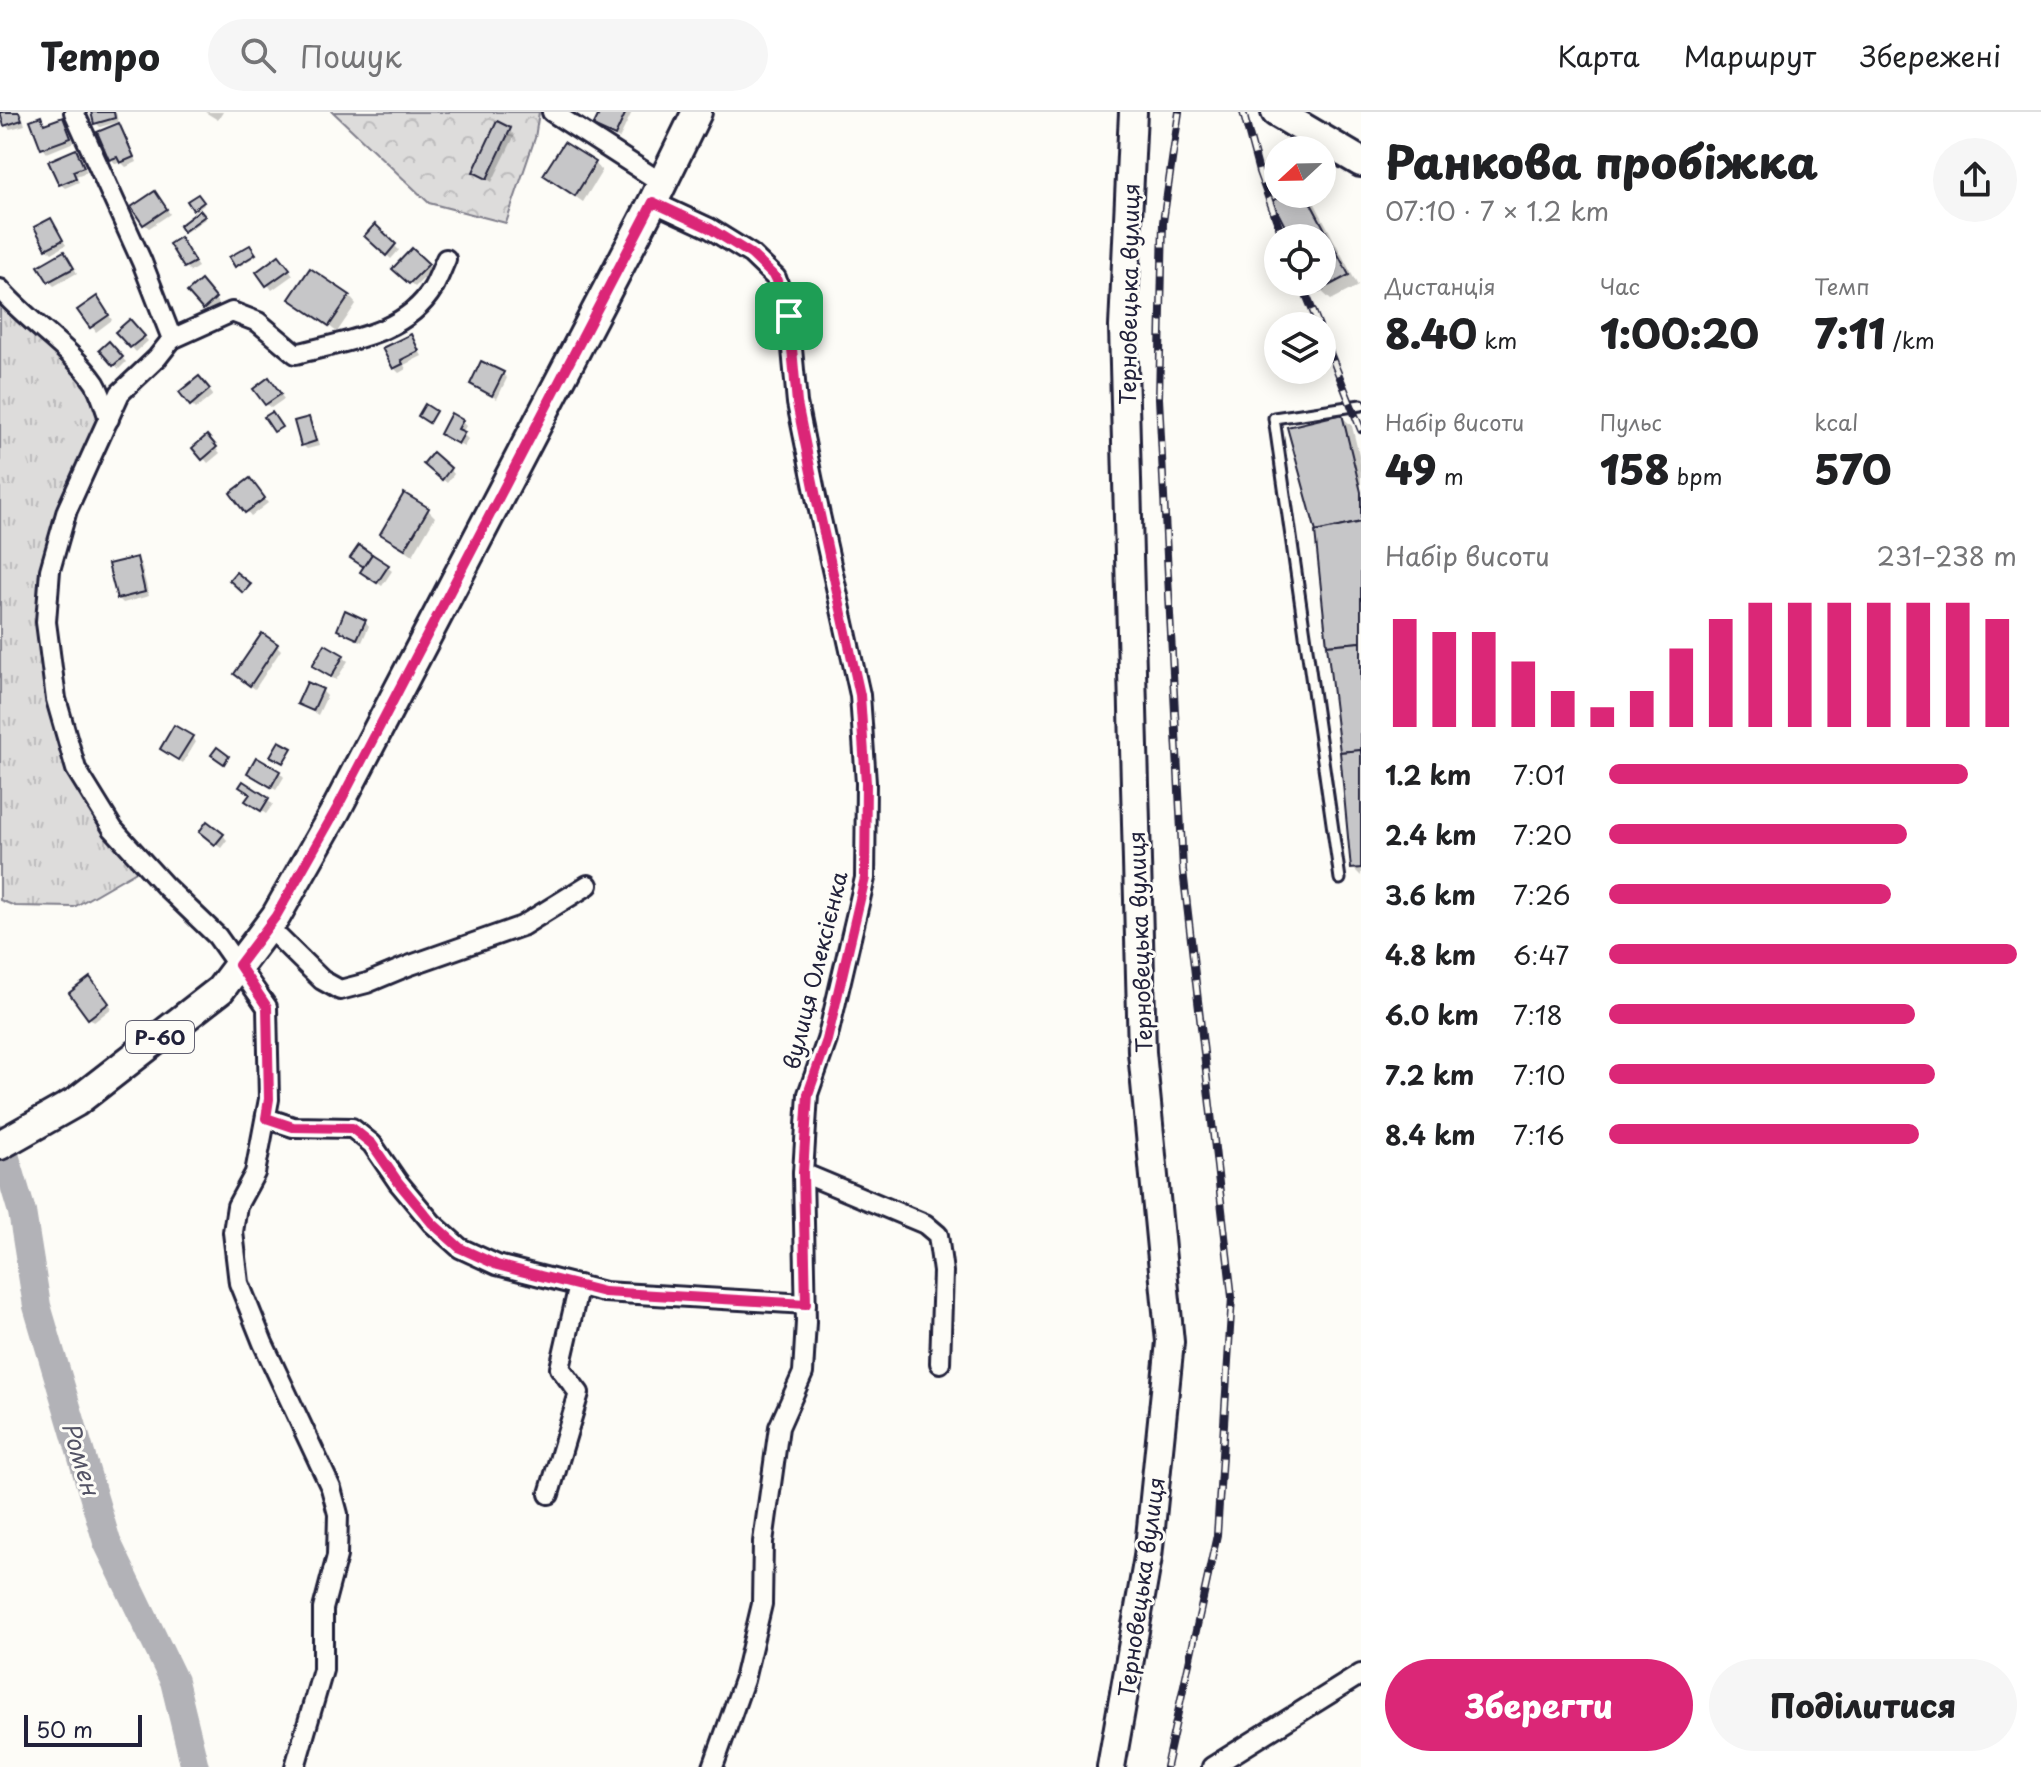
<!DOCTYPE html>
<html lang="uk">
<meta charset="utf-8">
<style>
:root{--surface:#fff;--page:#f6f6f6;--text:#202124;--muted:#757577;--line:#e0e0e0;--accent:#db2777}
body{margin:0;font-family:"Playpen Sans",sans-serif;background:var(--page);color:var(--text);height:100vh;display:flex;flex-direction:column;font-size:30px;white-space:nowrap}
*{box-sizing:border-box;margin:0}
p{font-size:26px;color:var(--muted)}
.icon{flex:none;width:44px;height:44px;fill:none;stroke:currentColor;stroke-width:2;stroke-linecap:round;stroke-linejoin:round}
.map{position:relative;flex:1;overflow:hidden}
.drawer{display:flex;flex-direction:column;background:var(--surface);width:680px}
.drawer>*{flex:none}
.needle{width:52px;rotate:248deg}
.tools{position:absolute;left:1264px;top:24px;display:grid;gap:16px}
.tools a{display:grid;place-items:center;width:72px;height:72px;border-radius:50%;background:var(--surface);box-shadow:0 4px 20px #0003;font-size:40px}
.scale{position:absolute;left:24px;bottom:20px;width:118px;box-sizing:border-box;padding-left:8px;border:4px solid #22223b;border-top:0;font-size:22px;line-height:28px;white-space:nowrap;color:#22223b;-webkit-text-stroke:6px #fdfcf7;paint-order:stroke}
.pin{position:absolute;display:grid;place-items:center;width:68px;height:68px;color:#fff;margin:-34px;border-radius:16px;box-shadow:0 4px 12px #0006}
.round{display:grid;place-items:center;flex:none;width:84px;height:84px;border-radius:42px;background:var(--page)}
.overview{display:flex;align-items:center;justify-content:space-between;height:136px;padding:0 24px}
h1{font-size:44px;font-weight:800;line-height:60px}
.metrics{display:grid;grid-template-columns:repeat(3,1fr);gap:12px;height:136px;padding:8px 24px}
.metrics div{display:grid;align-content:center}
.metrics b{font-size:40px;font-weight:800}
.metrics small{font-size:22px;font-weight:400}
.metrics p{font-size:22px}
.chart{height:224px;padding:16px 24px}
.chart p{display:flex;justify-content:space-between}
.chart svg{width:100%;height:144px;margin-top:8px;stroke:var(--accent);stroke-width:6}
.primary-button{display:flex;gap:16px;margin-top:auto;padding:16px 24px}
.primary-button a{flex:1;height:92px;border-radius:48px;background:var(--accent);color:#fff;font-size:32px;font-weight:800;line-height:92px;text-align:center}
.primary-button a+a{background:var(--page);color:var(--text)}
ul{padding:0 24px;list-style:none;font-size:26px}
li{display:grid;grid-template-columns:128px 96px 1fr;align-items:center;height:60px}
li i{height:20px;border-radius:10px;background:var(--accent)}
header{display:flex;align-items:center;gap:48px;box-sizing:border-box;height:112px;padding:0 40px;background:var(--surface);border-bottom:2px solid var(--line)}
header strong{font-size:38px}
nav{display:flex;gap:44px;margin-inline-start:auto;font-size:28px}
.search{width:560px;height:72px;background:var(--page);display:flex;align-items:center;gap:20px;box-sizing:border-box;padding:0 28px;border-radius:44px;color:var(--muted);font-size:30px}
main{display:flex;flex:1;min-height:0}
.map>svg:first-child{display:block}
</style>
<header>
<strong>Tempo</strong>
<div class="search"><svg class="icon" aria-label="search" viewBox="0 0 24 24"><circle cx="10" cy="10" r="6"/><path d="M15 15l6 6"/></svg>Пошук</div>
<nav><a>Карта</a><a>Маршрут</a><a>Збережені</a></nav>
</header>
<main>
<div class="map">
<svg width="1361" height="1655" viewBox="0 0 1361 1655">
<defs>
<pattern id="forest-crowns" width="20" height="18" patternUnits="userSpaceOnUse" patternTransform="scale(2)"><rect width="20" height="18" fill="#dddcdb"/><path d="M2 6a3 3 0 1 1 6 0M12 15a3 3 0 1 1 6 0" fill="none" stroke="#bdbcbd"/></pattern>
<pattern id="park-tufts" width="24" height="20" patternUnits="userSpaceOnUse" patternTransform="scale(2)"><rect width="24" height="20" fill="#dddcdb"/><path d="M3 7l-1-3M5 7V3M7 7l1-3M15 17l-1-3M17 17v-4M19 17l1-3" fill="none" stroke="#bdbcbd"/></pattern>
</defs>
<rect width="100%" height="100%" fill="#fdfcf7"/>
<filter id="ink" filterUnits="userSpaceOnUse"><feTurbulence type="fractalNoise" baseFrequency=".0125" numOctaves="2"/><feDisplacementMap in="SourceGraphic" scale="16" xChannelSelector="R" yChannelSelector="G"/><feConvolveMatrix kernelMatrix="1 2 1 2 8 2 1 2 1" color-interpolation-filters="sRGB"/></filter>
<g filter="url(#ink)">
<!-- forest -->
<polygon fill="url(#forest-crowns)" stroke="#807f8b" stroke-width="2" points="333,0 539,0 535,26 506,111 429,91"/>
<!-- park -->
<polygon fill="url(#park-tufts)" stroke="#807f8b" stroke-width="2" points="0,176 98,274 103,306 54,470 56,614 83,689 138,758 74,795 15,794 0,788"/>
<!-- shadow -->
<g fill="#0003">
<polygon points="1,0 21,0 25,13 10,17 5,13"/>
<polygon points="93,0 116,0 118,10 100,15 96,11"/>
<polygon points="205,0 223,0 218,8"/>
<polygon points="602,0 632,0 619,27 595,13"/>
<polygon points="41,6 46,14 62,7 74,30 47,41 43,36"/>
<polygon points="498,12 515,23 492,70 475,59"/>
<polygon points="119,13 123,18 137,50 126,55 121,50 116,52 111,47"/>
<polygon points="76,39 87,60 76,64 79,70 65,76 60,72"/>
<polygon points="595,51 602,59 583,90 545,63"/>
<polygon points="1289,82 1308,82 1312,86 1358,174 1331,188 1320,178 1316,170 1322,170 1322,126 1293,126"/>
<polygon points="198,84 204,93 197,98 205,107 186,120 181,114 199,101 190,90"/>
<polygon points="160,86 170,102 149,116 144,112"/>
<polygon points="50,108 66,133 52,141 47,136"/>
<polygon points="375,115 399,138 391,147 367,124"/>
<polygon points="180,128 198,155 190,160 172,133"/>
<polygon points="251,137 256,144 238,155 236,154"/>
<polygon points="412,139 432,158 415,175 395,157"/>
<polygon points="68,146 77,161 54,174 49,169"/>
<polygon points="284,150 293,163 272,178 258,160"/>
<polygon points="205,175 219,192 209,201 190,180"/>
<polygon points="349,184 356,192 337,220 292,186"/>
<polygon points="101,191 112,208 96,220 80,198"/>
<polygon points="130,210 148,229 136,240 118,220"/>
<polygon points="411,224 422,244 404,253 406,257 399,261 394,256"/>
<polygon points="109,231 126,250 119,257 101,238"/>
<polygon points="503,262 507,266 497,287 472,272"/>
<polygon points="204,271 213,283 196,297 191,292"/>
<polygon points="274,273 284,287 271,296 266,292"/>
<polygon points="1341,304 1352,314 1361,352 1361,764 1353,756"/>
<polygon points="308,307 313,312 319,334 307,337 302,333"/>
<polygon points="461,309 466,314 462,321 468,327 464,335 447,326"/>
<polygon points="207,326 220,341 208,351 195,336"/>
<polygon points="430,357 450,357 454,362 447,371"/>
<polygon points="254,373 268,391 251,404 233,382"/>
<polygon points="427,397 435,405 413,443 382,422"/>
<polygon points="137,447 141,452 149,484 123,491 118,486"/>
<polygon points="387,455 392,459 382,474 367,464"/>
<polygon points="365,509 369,514 362,530 339,517"/>
<polygon points="277,534 281,538 255,577 241,567"/>
<polygon points="343,545 348,549 336,568 319,558"/>
<polygon points="322,579 327,584 318,603 300,592"/>
<polygon points="191,625 196,630 183,651 167,641"/>
<polygon points="279,660 284,665 276,678 249,661"/>
<polygon points="241,675 273,692 266,702 248,689 252,683"/>
<polygon points="223,723 227,728 221,736 206,725"/>
<polygon points="94,872 112,896 94,910 89,905"/>
</g>
<g fill="none" stroke-linecap="round" stroke-linejoin="round">
<!-- river -->
<polyline stroke="#b2b2b7" stroke-width="28" points="0,1026 22,1100 37,1194 107,1430 174,1569 195,1655"/>
</g>
<!-- building -->
<g fill="#c6c6c8" stroke="#22223b" stroke-width="2">
<polygon points="0,0 19,0 22,8 4,14"/>
<polygon points="91,0 114,0 115,6 94,12"/>
<polygon points="600,0 626,0 615,24 593,14"/>
<polygon points="41,4 44,12 63,5 71,26 41,37 30,8"/>
<polygon points="497,9 511,16 487,67 473,60"/>
<polygon points="119,11 134,45 120,51 117,45 109,48 97,20"/>
<polygon points="564,30 596,50 575,84 543,63"/>
<polygon points="76,37 84,55 73,59 76,66 59,73 48,49"/>
<polygon points="155,79 167,97 143,113 131,95"/>
<polygon points="198,82 204,90 193,98 187,89"/>
<polygon points="1285,82 1306,82 1349,163 1319,179 1314,170 1322,170 1322,126 1291,126 1272,89"/>
<polygon points="200,98 205,104 183,120 179,114"/>
<polygon points="51,106 63,128 46,137 34,115"/>
<polygon points="375,112 396,132 386,144 364,124"/>
<polygon points="180,125 195,150 184,156 169,132"/>
<polygon points="250,133 256,142 235,155 229,145"/>
<polygon points="412,136 429,152 409,172 392,157"/>
<polygon points="64,139 74,156 48,170 38,154"/>
<polygon points="279,143 290,157 266,174 256,160"/>
<polygon points="310,156 350,183 329,214 289,187"/>
<polygon points="201,168 216,186 203,198 187,180"/>
<polygon points="97,184 109,203 90,216 77,198"/>
<polygon points="130,207 145,224 130,236 115,220"/>
<polygon points="411,222 419,239 401,248 403,252 393,257 382,236"/>
<polygon points="109,229 123,245 113,254 99,238"/>
<polygon points="481,249 504,260 492,284 470,272"/>
<polygon points="199,264 210,277 190,294 179,280"/>
<polygon points="269,265 281,282 265,293 253,277"/>
<polygon points="425,292 436,299 429,311 418,304"/>
<polygon points="272,300 282,315 274,320 264,305"/>
<polygon points="451,301 463,308 458,317 465,320 458,332 440,322"/>
<polygon points="1342,302 1361,380 1361,410 1316,420 1287,315"/>
<polygon points="309,305 316,329 301,334 294,309"/>
<polygon points="207,323 217,335 202,348 192,336"/>
<polygon points="433,340 451,356 442,368 423,352"/>
<polygon points="250,366 265,386 245,401 230,381"/>
<polygon points="404,381 429,396 405,437 380,422"/>
<polygon points="1361,410 1361,530 1327,533 1315,420"/>
<polygon points="359,433 372,442 364,455 350,446"/>
<polygon points="372,442 389,453 377,471 360,460"/>
<polygon points="137,445 145,480 117,487 108,452"/>
<polygon points="236,460 251,472 243,481 229,468"/>
<polygon points="345,498 366,508 357,527 337,518"/>
<polygon points="262,521 278,532 250,574 234,562"/>
<polygon points="1361,530 1361,638 1340,640 1327,533"/>
<polygon points="325,532 344,543 331,565 312,554"/>
<polygon points="307,570 323,577 313,599 297,592"/>
<polygon points="174,613 193,624 178,648 160,637"/>
<polygon points="279,629 292,636 283,651 270,644"/>
<polygon points="217,635 229,644 224,652 211,643"/>
<polygon points="1361,638 1361,756 1351,757 1340,640"/>
<polygon points="256,645 280,659 271,675 247,661"/>
<polygon points="243,669 269,686 261,699 245,689 250,682 239,675"/>
<polygon points="207,709 224,722 215,733 199,720"/>
<polygon points="90,865 109,891 88,907 69,881"/>
</g>
<g fill="none" stroke-linecap="round" stroke-linejoin="round">
<!-- lane casing -->
<g stroke="#22223b" stroke-width="15">
<polyline id="lane" points="1340,767 1274,306 1361,293"/>
</g>
<!-- street casing -->
<g stroke="#22223b" stroke-width="24">
<g id="street">
<polyline points="74,0 142,150 172,227 157,246 120,281 67,398 50,458 46,510 56,587 76,657 113,717 166,775 217,824 267,895 269,987 255,1061 237,1094 233,1120 239,1171 263,1231 331,1376 338,1402 337,1444 323,1497 323,1558 295,1655"/>
<polyline points="552,0 662,71"/>
<polyline points="653,90 709,116 751,142 776,166 789,204 797,291 816,385 860,583 866,671 865,766 827,928 808,982 803,1061 806,1210 803,1261 779,1315 763,1430 762,1492 744,1568 713,1655"/>
<path d="M0 177C28 210 71 236 95 271 101 281 105 295 109 307"/>
<path d="M172 227 232 200 258 210 296 242C344 229 405 223 433 176 438 167 442 156 446 147"/>
<polyline points="268,815 322,868 340,878 367,871 408,854 522,814 588,773"/>
<polyline points="266,1006 293,1015 352,1016 372,1032 398,1070 432,1111 460,1136 497,1153 604,1180 806,1192"/>
<polyline points="803,1061 925,1112 938,1123 943,1160 940,1251"/>
<polyline points="549,1382 579,1281 560,1256 579,1173"/>
<polyline points="1212,1655 1361,1562"/>
</g>
</g>
<!-- secondary casing -->
<g stroke="#22223b" stroke-width="32">
<polyline id="secondary" points="1111,1655 1148,1445 1170,1230 1142,940 1123,215 1133,0"/>
</g>
<!-- primary casing -->
<g stroke="#22223b" stroke-width="34">
<g id="primary">
<polyline points="1276,0 1361,50"/>
<polyline points="0,1033 76,990 220,878 276,804 336,698 653,90 697,0"/>
</g>
</g>
<!-- lane -->
<use href="#lane" stroke="#fdfcf7" stroke-width="9"/>
<!-- street -->
<use href="#street" stroke="#fdfcf7" stroke-width="18"/>
<!-- secondary -->
<use href="#secondary" stroke="#fdfcf7" stroke-width="26"/>
<!-- primary -->
<use href="#primary" stroke="#fdfcf7" stroke-width="28"/>
<!-- rail casing -->
<g stroke="#22223b" stroke-width="8">
<g id="rail">
<polyline points="1243,0 1259,60 1283,126"/>
<polyline points="1301,170 1319,214"/>
<polyline points="1322,221 1361,318"/>
<polyline points="1166,1655 1217,1423 1232,1185 1183,758 1159,286 1163,110 1179,0"/>
</g>
</g>
<!-- rail -->
<use href="#rail" stroke="#fdfcf7" stroke-width="5" stroke-dasharray="15" stroke-linecap="butt"/>
</g>
</g>
<g fill="none" stroke-linecap="round" stroke-linejoin="round" filter="url(#ink)">
<!-- route casing -->
<g stroke="#fff" stroke-width="16">
<polygon id="route" points="653,90 709,116 751,142 776,166 789,204 797,291 816,385 860,583 866,671 865,766 827,928 808,982 803,1061 806,1192 604,1180 497,1153 460,1136 432,1111 398,1070 372,1032 352,1016 293,1015 266,1006 269,987 267,895 239,853 276,804 336,698"/>
</g>
<!-- route -->
<use href="#route" stroke="#db2777" stroke-width="10"/>
</g>
<g text-anchor="middle" dominant-baseline="central" stroke-width="6" stroke-linejoin="round" paint-order="stroke">
<!-- shield labels -->
<rect fill="#fdfcf7" stroke="#646373" stroke-width="2" x="126" y="909" width="68" height="32" rx="6"/>
<g font-size="20" font-weight="bold" fill="#22223b">
<text x="160" y="925">Р-60</text>
</g>
<!-- street labels -->
<g font-size="22" fill="#22223b" stroke="#fdfcf7">
<text transform="translate(1128 182) rotate(-89)">Терновецька вулиця</text>
<text transform="translate(1139 830) rotate(-92)">Терновецька вулиця</text>
<text transform="translate(814 858) rotate(-76)">вулиця Олексієнка</text>
<text transform="translate(1140 1475) rotate(-82)">Терновецька вулиця</text>
</g>
<!-- water labels -->
<g font-size="24" font-style="italic" fill="#545466" stroke="#fdfcf7">
<text transform="translate(82 1346) rotate(73)">Ромен</text>
</g>
</g>
</svg>
<div class="tools">
<a><svg class="needle" viewBox="-14 -14 28 28"><path d="M0-13l5 13h-10z" fill="#e53935"/><path d="M0 13l5-13h-10z" fill="#757577"/></svg></a>
<a><svg class="icon" aria-label="locate" viewBox="0 0 24 24"><circle cx="12" cy="12" r="6"/><path d="M12 2v4M12 18v4M2 12h4M18 12h4"/></svg></a>
<a><svg class="icon" aria-label="layers" viewBox="0 0 24 24"><path d="M12 4l9 5-9 5-9-5zM3 14l9 5 9-5"/></svg></a>
</div>
<div class="scale">50 m</div>
<div class="pin" style="left:789px;top:204px;background:#1e9e55"><svg class="icon" aria-label="arrive" viewBox="0 0 24 24"><path d="M6 21V4h12l-3 4 3 4H6"/></svg></div>
</div>
<section class="drawer">
<div class="overview"><div><h1>Ранкова пробіжка</h1><p>07:10 · 7 × 1.2 km</p></div><a class="round"><svg class="icon" aria-label="share" viewBox="0 0 24 24"><path d="M12 15V3M7 8l5-5 5 5M5 13v7h14v-7"/></svg></a></div>
<div class="metrics">
<div><p>Дистанція</p><b>8.40<small> km</small></b></div>
<div><p>Час</p><b>1:00:20</b></div>
<div><p>Темп</p><b>7:11<small> /km</small></b></div>
</div>
<div class="metrics">
<div><p>Набір висоти</p><b>49<small> m</small></b></div>
<div><p>Пульс</p><b>158<small> bpm</small></b></div>
<div><p>kcal</p><b>570</b></div>
</div>
<div class="chart"><p><span>Набір висоти</span>231–238 m</p>
<svg viewBox="0 0 160 44" preserveAspectRatio="none"><path d="M5 44V11M15 44V15M25 44V15M35 44V24M45 44V33M55 44V38M65 44V33M75 44V20M85 44V11M95 44V6M105 44V6M115 44V6M125 44V6M135 44V6M145 44V6M155 44V11"/></svg>
</div>
<ul>
<li><b>1.2 km</b>7:01<i style="width:88%"></i></li>
<li><b>2.4 km</b>7:20<i style="width:73%"></i></li>
<li><b>3.6 km</b>7:26<i style="width:69%"></i></li>
<li><b>4.8 km</b>6:47<i style="width:100%"></i></li>
<li><b>6.0 km</b>7:18<i style="width:75%"></i></li>
<li><b>7.2 km</b>7:10<i style="width:80%"></i></li>
<li><b>8.4 km</b>7:16<i style="width:76%"></i></li>
</ul>
<div class="primary-button"><a>Зберегти</a><a>Поділитися</a></div>
</section>
</main>
